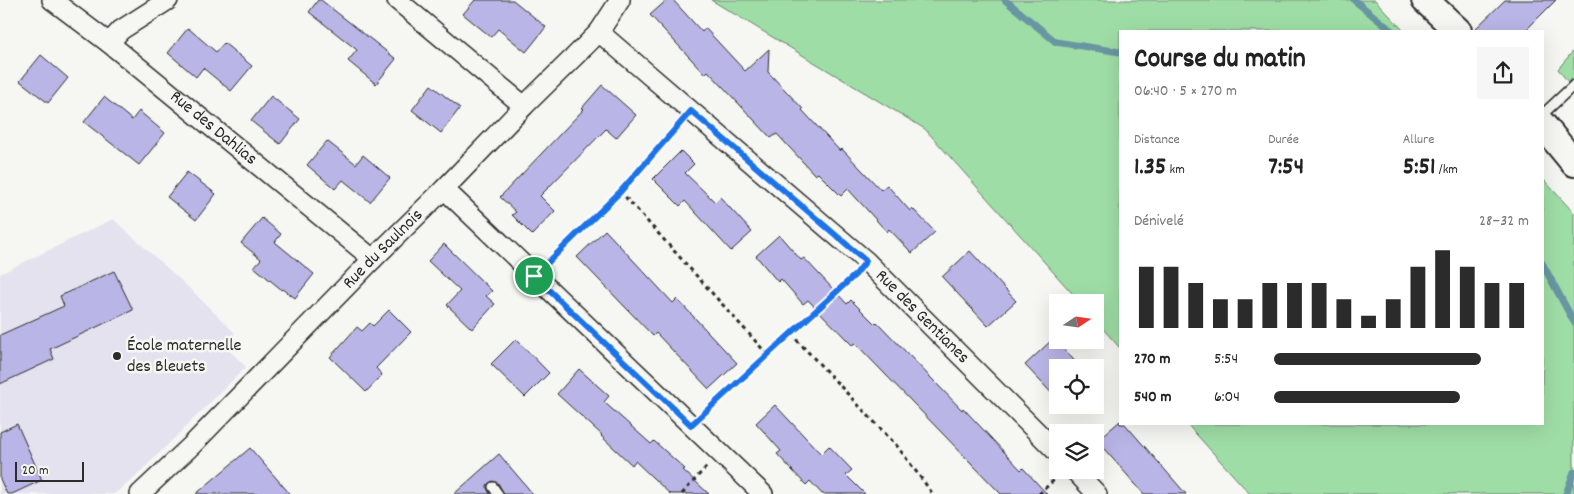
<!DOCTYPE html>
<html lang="fr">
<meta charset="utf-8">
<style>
:root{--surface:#fff;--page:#f6f6f6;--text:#222;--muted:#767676;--accent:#2b2b2b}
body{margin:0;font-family:Dekko,sans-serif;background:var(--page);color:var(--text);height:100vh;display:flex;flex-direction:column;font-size:19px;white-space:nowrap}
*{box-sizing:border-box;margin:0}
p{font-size:16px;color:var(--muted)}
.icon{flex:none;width:28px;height:28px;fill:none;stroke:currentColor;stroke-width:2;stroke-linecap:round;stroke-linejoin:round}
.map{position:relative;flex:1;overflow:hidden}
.sheet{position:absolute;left:1119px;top:30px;width:425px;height:395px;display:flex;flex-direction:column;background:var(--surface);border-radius:0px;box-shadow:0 5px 20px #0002}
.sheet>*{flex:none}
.needle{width:32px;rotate:77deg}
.fabs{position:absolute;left:1049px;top:294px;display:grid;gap:10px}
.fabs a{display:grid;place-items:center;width:55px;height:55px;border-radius:0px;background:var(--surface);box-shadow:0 5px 20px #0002;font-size:25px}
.scale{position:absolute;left:15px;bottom:12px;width:69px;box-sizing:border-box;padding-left:5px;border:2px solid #2b2b2b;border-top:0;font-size:14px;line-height:18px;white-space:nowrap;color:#2b2b2b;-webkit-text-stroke:4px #f6f6f2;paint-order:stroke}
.pin{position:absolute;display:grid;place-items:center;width:42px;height:42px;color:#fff;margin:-21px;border:2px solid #fff;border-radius:50%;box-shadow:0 1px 5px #0007}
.round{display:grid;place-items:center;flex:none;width:52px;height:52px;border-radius:0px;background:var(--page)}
.headline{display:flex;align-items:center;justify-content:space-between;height:85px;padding:0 15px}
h1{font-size:28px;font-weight:700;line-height:38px}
.stats{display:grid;grid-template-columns:repeat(3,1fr);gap:8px;height:85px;padding:5px 15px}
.stats div{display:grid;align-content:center}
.stats b{font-size:25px;font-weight:700}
.stats small{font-size:14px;font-weight:400}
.stats p{font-size:14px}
.chart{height:140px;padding:10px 15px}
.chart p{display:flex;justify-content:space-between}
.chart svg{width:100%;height:90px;margin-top:5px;stroke:var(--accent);stroke-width:6}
ul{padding:0 15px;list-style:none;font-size:16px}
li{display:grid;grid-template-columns:80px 60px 1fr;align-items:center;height:38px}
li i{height:12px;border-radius:6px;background:var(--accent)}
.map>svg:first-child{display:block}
</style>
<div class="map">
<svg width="1574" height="494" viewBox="0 0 1574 494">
<rect width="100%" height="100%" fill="#f6f6f2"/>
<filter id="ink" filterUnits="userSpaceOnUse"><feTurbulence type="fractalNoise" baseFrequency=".02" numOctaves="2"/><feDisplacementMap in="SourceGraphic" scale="10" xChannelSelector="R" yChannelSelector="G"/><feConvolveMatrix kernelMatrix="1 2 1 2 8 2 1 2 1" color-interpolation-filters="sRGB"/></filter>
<g filter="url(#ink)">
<!-- built -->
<polygon fill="#e4e2ee" points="113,219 187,286 235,333 224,345 246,367 133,479 114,494 0,494 0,274"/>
<!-- green -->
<g fill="#9fdda6" stroke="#658468">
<polygon points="711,0 1375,0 1404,31 1120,31 1120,348 1095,320 1095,302 1080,302 925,129"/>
<polygon points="1574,50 1574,76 1568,82 1558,69"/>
<polygon points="1543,179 1574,213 1574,494 1250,494 1187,424 1542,424"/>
</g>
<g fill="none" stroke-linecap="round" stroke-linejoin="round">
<!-- stream -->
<g stroke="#6896a1" stroke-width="7">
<polyline points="1005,0 1056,42 1120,52"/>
<polyline points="1354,0 1392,31"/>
<polyline points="1542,263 1574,322"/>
<polyline points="1566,494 1574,472"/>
</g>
</g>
<!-- building -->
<g fill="#b9b5e6" stroke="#2b2b2b">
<polygon points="318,0 321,0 396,59 376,84 348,61 357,50 309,12"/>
<polygon points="475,0 513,0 546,27 526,52 498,29 491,37 463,14"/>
<polygon points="667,0 673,0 702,32 705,28 745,71 769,49 768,72 803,109 802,110 840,151 842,149 881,190 887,185 910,211 912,208 935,232 912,253 889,229 887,232 848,189 841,196 818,173 815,175 777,134 771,138 708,71 705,74 650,15"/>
<polygon points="1505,0 1556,0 1525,31 1473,31"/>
<polygon points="188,28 216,52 224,43 252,66 231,91 203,68 196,77 168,53"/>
<polygon points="41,55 68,78 48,103 20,81"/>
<polygon points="431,85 460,108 441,133 412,110"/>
<polygon points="602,85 636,115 616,138 606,129 540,196 555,211 532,235 512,215 516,212 500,197 584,109 582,108"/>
<polygon points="271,96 300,119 280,144 251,121"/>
<polygon points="104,97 132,120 139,111 165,133 139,165 84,122"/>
<polygon points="327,141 356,164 363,155 390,178 370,202 343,180 335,189 307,165"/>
<polygon points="681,151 694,164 685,173 715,202 720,197 752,232 731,251 685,201 680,206 653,179"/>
<polygon points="187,172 216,194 196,220 167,197"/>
<polygon points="262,218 281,234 275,242 314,274 295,298 283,289 282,290 254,267 261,259 241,243"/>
<polygon points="605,230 673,303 677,299 737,363 709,389 656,333 653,336 577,257"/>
<polygon points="779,235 801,260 804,258 847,304 851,300 875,324 877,322 962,410 963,408 1021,470 1023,468 1047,494 1001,494 855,343 852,345 808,300 803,304 781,279 778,282 756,256"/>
<polygon points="444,244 492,291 486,296 495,304 472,329 447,305 460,291 428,261"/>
<polygon points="970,251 1016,301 988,326 942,277"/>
<polygon points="114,271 133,310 50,349 54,359 0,384 0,335 64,306 60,296"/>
<polygon points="389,310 411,332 376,368 382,375 366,392 330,357 357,327 362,331 370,323 373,326"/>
<polygon points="1054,338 1081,368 1058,368 1058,400 1025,365"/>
<polygon points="516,339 549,373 525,397 491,364"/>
<polygon points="579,369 609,396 604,402 651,444 654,441 685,469 683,470 709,494 670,494 635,461 632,465 601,436 602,435 557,394"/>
<polygon points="775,405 821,454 829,446 852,470 846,475 865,494 822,494 810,481 806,485 777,454 781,451 756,423"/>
<polygon points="1120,421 1120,424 1125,424 1186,494 1144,494 1097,441"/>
<polygon points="17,424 42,480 12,494 7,494 0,479 0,432"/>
<polygon points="250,448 290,494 196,494"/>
<polygon points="499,454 533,494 504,494 498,483 493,481 487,485 487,488 490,494 454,494"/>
</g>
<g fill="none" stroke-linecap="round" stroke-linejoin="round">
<!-- service casing -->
<g stroke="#2b2b2b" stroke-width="12">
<g id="service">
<polyline points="1542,115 1574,85"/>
<polyline points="493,487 498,494"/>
</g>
</g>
<!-- minor casing -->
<g stroke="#2b2b2b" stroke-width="22">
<g id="minor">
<path id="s1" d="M52 0 109 43 373 259"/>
<polyline points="397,0 524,106"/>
<path id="s2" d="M599 32 866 261 1058 453"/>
<polyline points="109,43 121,30 168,0"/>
<polyline points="444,189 763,494"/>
<polyline points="1074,470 1097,494"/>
<path id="s3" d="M140 494 192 445 373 259 444 189 524 106 578 53 599 32 620 0"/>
</g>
</g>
<!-- secondary casing -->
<g stroke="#2b2b2b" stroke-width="30">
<g id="secondary">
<polyline points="1425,0 1458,31"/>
<polyline points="1542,124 1574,163"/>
</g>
</g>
<!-- path -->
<g stroke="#2b2b2b" stroke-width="3" stroke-dasharray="4 4" stroke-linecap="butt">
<polyline points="620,191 768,355"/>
<polyline points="549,261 620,191 679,128"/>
<polyline points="791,334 897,446 933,494"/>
<polyline points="707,411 853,277"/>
<polyline points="682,494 707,466"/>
<polyline points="1039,494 1055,479"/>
</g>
<!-- service -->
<use href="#service" stroke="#f6f6f2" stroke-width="9"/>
<!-- minor -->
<use href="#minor" stroke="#f6f6f2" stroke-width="19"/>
<!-- secondary -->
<use href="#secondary" stroke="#f6f6f2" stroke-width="26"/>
</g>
</g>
<g fill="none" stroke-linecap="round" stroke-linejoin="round" filter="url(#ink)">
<!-- route casing -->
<g stroke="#fff" stroke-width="10">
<polygon id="route" points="691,111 866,261 856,274 691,425 534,276 620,192"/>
</g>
<!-- route -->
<use href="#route" stroke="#1a73e8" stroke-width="6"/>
</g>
<!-- markers -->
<circle fill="#2b2b2b" stroke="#f6f6f2" stroke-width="2" cx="117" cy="356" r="5"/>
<g text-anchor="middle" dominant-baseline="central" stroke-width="5" stroke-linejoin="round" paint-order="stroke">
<!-- street labels -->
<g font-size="18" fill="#2b2b2b" stroke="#f6f6f2">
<text stroke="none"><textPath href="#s1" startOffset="206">Rue des Dahlias</textPath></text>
<text stroke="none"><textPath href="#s3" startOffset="345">Rue du Saulnois</textPath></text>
<text stroke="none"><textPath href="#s2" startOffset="431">Rue des Gentianes</textPath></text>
</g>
<!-- poi labels -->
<g font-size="18" fill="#2b2b2b" stroke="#f6f6f2" text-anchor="start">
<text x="127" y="346">École maternelle<tspan x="127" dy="21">des Bleuets</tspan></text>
</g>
</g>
</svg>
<div class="fabs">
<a><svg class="needle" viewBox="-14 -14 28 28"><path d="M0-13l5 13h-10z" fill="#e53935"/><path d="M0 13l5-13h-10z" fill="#767676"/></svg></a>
<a><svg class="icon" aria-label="locate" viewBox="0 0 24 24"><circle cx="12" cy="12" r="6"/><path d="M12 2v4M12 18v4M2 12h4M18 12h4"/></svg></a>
<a><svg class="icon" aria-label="layers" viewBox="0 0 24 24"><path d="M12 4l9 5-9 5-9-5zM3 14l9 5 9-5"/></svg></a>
</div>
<div class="scale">20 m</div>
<div class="pin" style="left:534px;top:276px;background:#1e9e55"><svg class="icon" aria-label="arrive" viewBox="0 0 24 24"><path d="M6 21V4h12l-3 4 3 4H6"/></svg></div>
<section class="sheet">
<div class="headline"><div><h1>Course du matin</h1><p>06:40 · 5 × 270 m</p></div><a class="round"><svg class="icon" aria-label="share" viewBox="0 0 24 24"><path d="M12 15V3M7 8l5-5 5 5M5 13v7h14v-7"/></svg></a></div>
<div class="stats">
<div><p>Distance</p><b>1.35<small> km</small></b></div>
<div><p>Durée</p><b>7:54</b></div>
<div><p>Allure</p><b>5:51<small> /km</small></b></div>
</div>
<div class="chart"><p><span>Dénivelé</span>28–32 m</p>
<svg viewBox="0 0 160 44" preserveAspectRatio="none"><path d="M5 44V14M15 44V14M25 44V22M35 44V30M45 44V30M55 44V22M65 44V22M75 44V22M85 44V30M95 44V38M105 44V30M115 44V14M125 44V6M135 44V14M145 44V22M155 44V22"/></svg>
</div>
<ul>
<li><b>270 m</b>5:54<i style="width:81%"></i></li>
<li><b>540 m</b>6:04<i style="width:73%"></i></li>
</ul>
</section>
</div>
